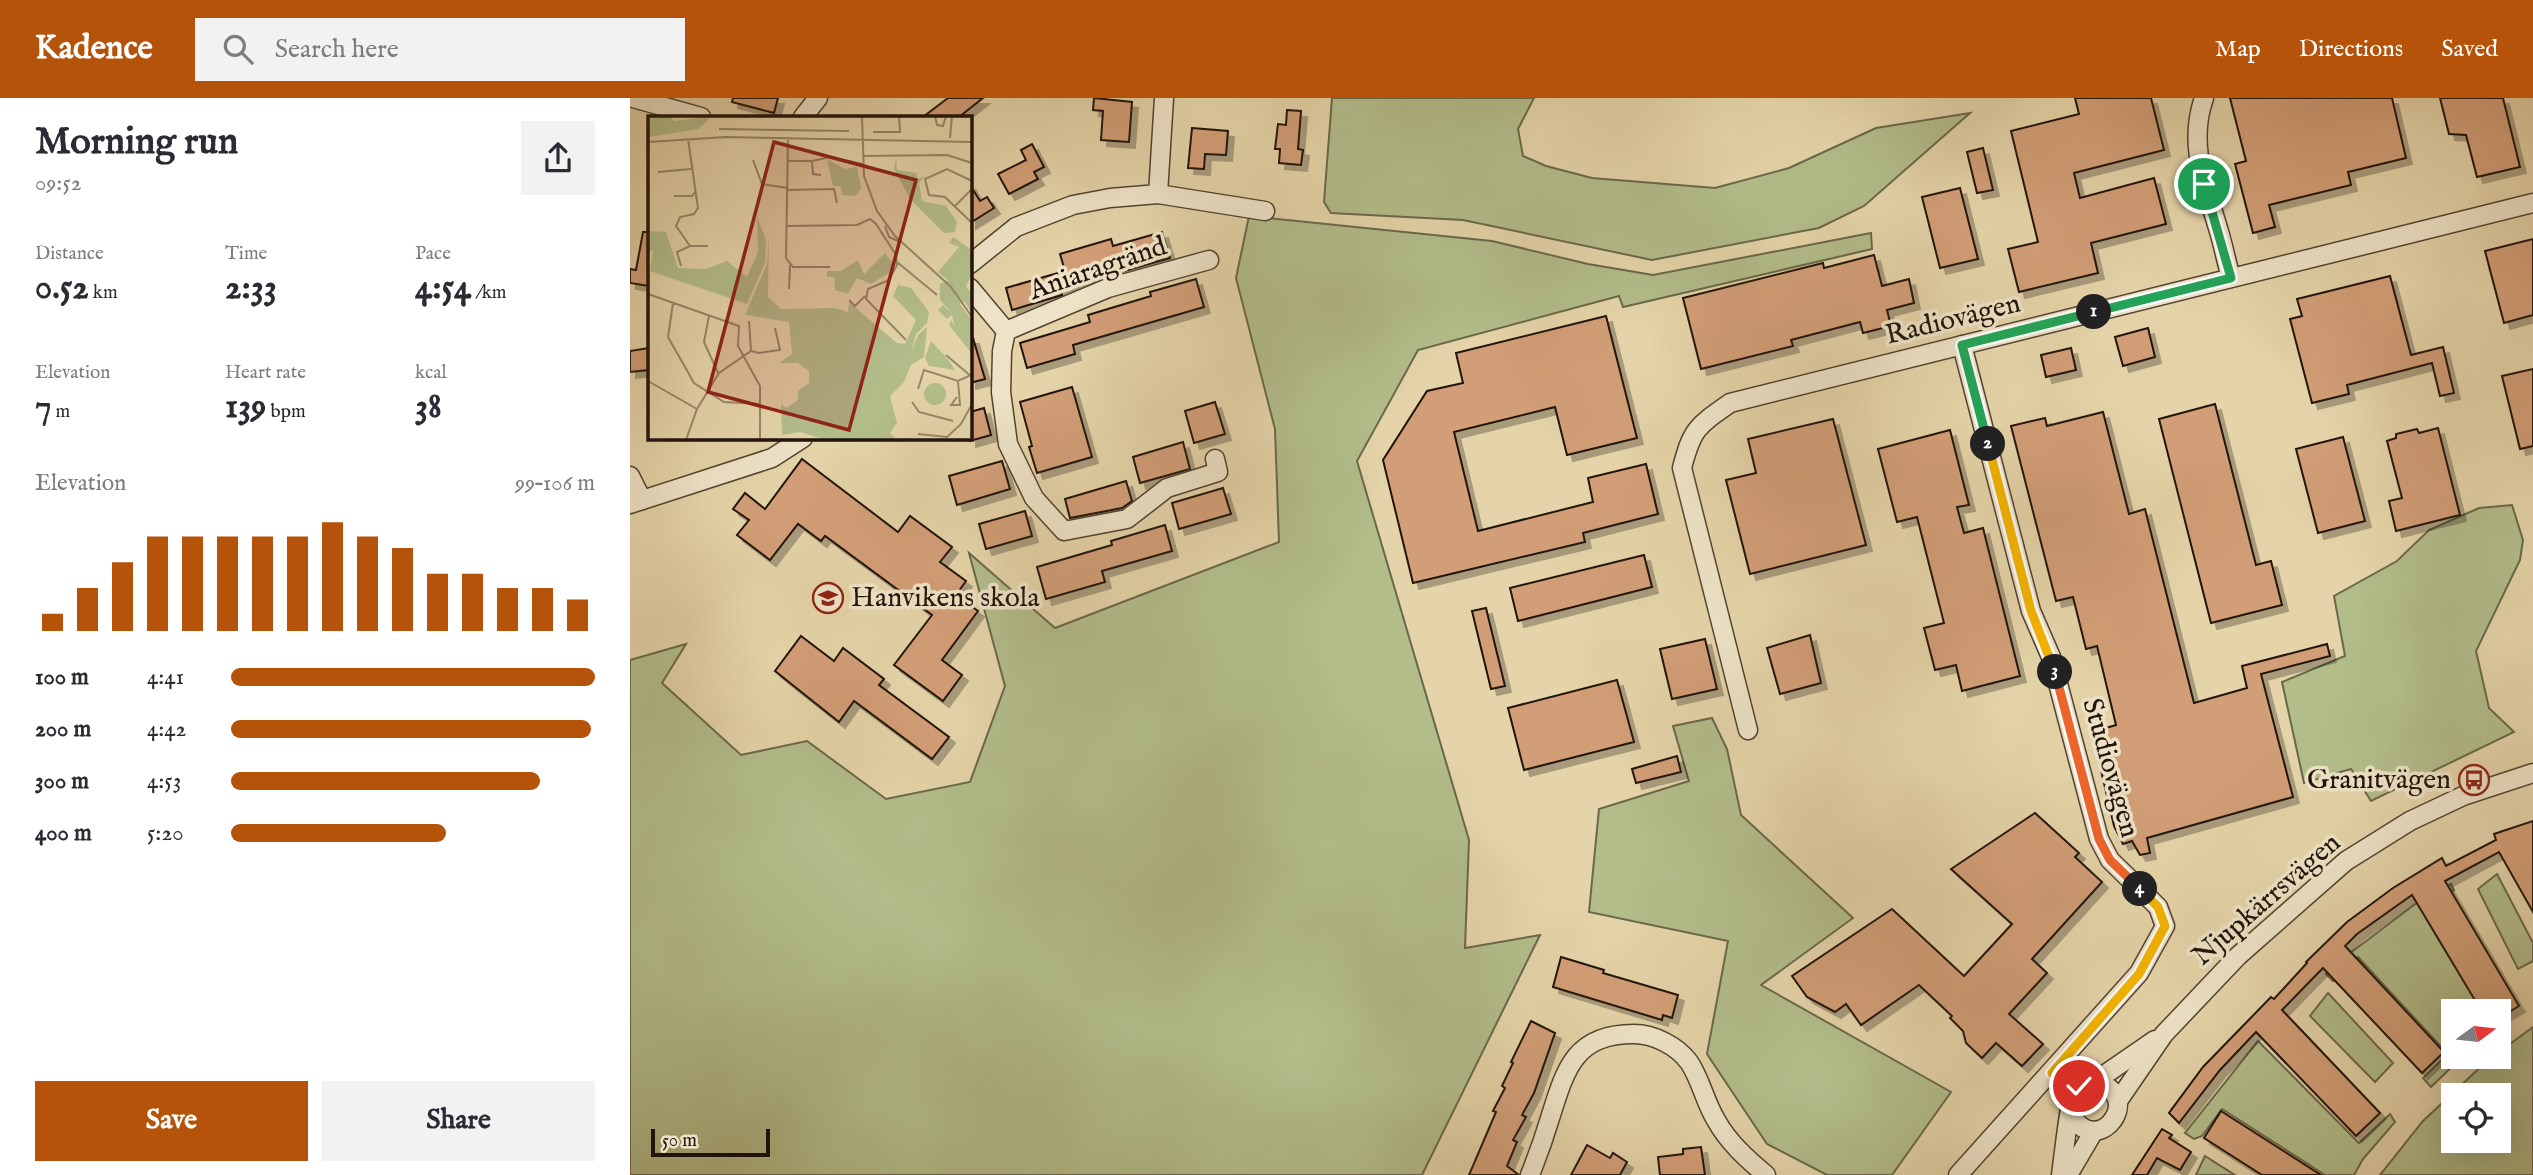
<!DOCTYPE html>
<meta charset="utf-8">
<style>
:root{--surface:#fff;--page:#f2f2f3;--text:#2b2b33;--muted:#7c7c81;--accent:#b45309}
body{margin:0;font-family:"IM FELL English",serif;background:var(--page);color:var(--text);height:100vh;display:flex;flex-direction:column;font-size:26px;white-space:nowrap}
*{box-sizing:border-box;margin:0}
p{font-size:23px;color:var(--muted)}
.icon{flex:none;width:38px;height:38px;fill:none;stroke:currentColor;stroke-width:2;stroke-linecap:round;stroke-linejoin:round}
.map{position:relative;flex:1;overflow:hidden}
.drawer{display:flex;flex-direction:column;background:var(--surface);width:630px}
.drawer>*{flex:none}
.needle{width:46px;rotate:75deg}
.controls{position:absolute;left:1811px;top:901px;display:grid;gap:14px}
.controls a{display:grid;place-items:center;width:70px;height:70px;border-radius:0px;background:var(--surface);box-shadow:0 7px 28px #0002;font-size:35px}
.scale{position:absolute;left:21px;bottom:18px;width:119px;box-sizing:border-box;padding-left:7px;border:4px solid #21130b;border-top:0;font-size:19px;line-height:24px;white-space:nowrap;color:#21130b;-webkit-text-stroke:5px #eee3c7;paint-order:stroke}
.pin{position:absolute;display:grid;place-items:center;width:60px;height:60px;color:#fff;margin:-30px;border:4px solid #fff;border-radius:50%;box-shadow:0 2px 7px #0007}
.km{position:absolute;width:35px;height:35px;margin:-18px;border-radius:50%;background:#222;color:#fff;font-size:19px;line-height:35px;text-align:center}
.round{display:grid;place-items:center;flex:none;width:74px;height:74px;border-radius:0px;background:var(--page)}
.head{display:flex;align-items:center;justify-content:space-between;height:119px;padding:0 35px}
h1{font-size:38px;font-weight:800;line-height:52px}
.stats{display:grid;grid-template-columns:repeat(3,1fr);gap:10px;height:119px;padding:7px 35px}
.stats div{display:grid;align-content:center}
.stats b{font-size:35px;font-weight:800}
.stats small{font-size:19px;font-weight:400}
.stats p{font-size:19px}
.chart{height:196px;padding:14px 35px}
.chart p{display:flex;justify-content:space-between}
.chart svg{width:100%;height:126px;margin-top:7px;stroke:var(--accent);stroke-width:6}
.action{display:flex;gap:14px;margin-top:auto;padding:14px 35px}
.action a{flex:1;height:80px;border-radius:0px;background:var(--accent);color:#fff;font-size:28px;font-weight:800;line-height:80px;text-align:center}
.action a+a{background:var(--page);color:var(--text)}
ul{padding:0 35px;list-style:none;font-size:23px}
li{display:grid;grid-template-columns:112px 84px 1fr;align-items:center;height:52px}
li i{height:18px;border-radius:9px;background:var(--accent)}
header{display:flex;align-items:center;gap:42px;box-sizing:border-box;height:98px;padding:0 35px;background:var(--accent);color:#fff}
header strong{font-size:33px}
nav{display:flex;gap:38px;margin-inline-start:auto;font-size:24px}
.search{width:490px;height:63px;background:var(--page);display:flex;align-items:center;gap:18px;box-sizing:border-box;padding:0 24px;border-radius:0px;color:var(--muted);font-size:26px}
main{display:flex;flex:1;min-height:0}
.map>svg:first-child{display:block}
</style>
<header>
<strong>Kadence</strong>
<div class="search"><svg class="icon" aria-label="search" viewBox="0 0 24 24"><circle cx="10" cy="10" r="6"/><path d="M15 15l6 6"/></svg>Search here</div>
<nav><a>Map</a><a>Directions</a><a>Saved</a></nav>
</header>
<main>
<section class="drawer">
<div class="head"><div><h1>Morning run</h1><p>09:52</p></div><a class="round"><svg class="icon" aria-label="share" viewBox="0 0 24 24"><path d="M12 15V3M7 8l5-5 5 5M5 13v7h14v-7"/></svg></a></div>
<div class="stats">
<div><p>Distance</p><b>0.52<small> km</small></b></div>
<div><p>Time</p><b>2:33</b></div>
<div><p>Pace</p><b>4:54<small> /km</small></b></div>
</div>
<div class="stats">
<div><p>Elevation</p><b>7<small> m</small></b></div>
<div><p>Heart rate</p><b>139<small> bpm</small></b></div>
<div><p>kcal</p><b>38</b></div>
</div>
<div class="chart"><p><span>Elevation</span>99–106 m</p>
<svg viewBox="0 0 160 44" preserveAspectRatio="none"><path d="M5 44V38M15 44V29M25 44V20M35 44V11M45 44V11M55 44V11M65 44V11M75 44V11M85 44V6M95 44V11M105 44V15M115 44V24M125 44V24M135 44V29M145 44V29M155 44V33"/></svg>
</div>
<ul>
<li><b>100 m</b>4:41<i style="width:100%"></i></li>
<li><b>200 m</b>4:42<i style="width:99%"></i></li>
<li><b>300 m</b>4:53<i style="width:85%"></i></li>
<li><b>400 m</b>5:20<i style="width:59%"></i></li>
</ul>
<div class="action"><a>Save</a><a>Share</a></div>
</section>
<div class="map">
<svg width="1903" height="1077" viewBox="0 0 1903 1077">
<defs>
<filter id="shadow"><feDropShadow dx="6" dy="6" stdDeviation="0" flood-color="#0004"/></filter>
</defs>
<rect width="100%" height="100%" fill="#e5d4a9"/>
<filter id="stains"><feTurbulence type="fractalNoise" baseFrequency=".00286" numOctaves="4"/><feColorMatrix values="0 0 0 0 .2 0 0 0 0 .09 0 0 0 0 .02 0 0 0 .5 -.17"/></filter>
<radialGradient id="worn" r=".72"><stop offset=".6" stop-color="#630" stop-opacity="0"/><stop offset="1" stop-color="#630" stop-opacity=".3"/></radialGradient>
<!-- green -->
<g fill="#b2bd8a" stroke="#6a684a" stroke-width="2" fill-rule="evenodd">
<polygon points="702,0 904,0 888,31 893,58 916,68 962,80 1085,90 1159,70 1246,30 1340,15 1234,108 1189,130 1022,162 833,122 701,115 694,104"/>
<polygon points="619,118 862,143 958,166 1023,177 1241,135 1242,151 993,209 989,198 788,252 727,363 839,742 835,850 910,837 792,1077 0,1077 0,562 56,546 32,585 111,657 177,643 256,701 340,684 375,588 339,455 425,530 649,444 645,331 606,180"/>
<polygon points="1882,407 1893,442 1890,462 1846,553 1859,610 1884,634 1741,703 1721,671 1674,685 1652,584 1715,558 1704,498 1767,463 1799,432 1849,410"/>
<polygon points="1082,620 1097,651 1111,717 1223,820 1131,887 1321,994 1262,1077 1197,1077 1137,1046 1077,956 1098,843 959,814 969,711 1059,683 1043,628"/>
<polygon points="1867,776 1903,845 1903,863 1888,871 1848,791"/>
<polygon points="1821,786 1824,792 1793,810 1852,913 1824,914 1824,959 1832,959 1801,989 1793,980 1818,956 1728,859 1703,883 1696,876 1711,862 1784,807"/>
<polygon points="1698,895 1763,965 1745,984 1680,918"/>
<path d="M1903 929V1077H1750L1793 1023 1858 962 1862 959H1869V954ZM1824 998H1869V1043H1824Z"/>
<polygon points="1628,943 1729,1045 1760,1016 1765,1024 1733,1061 1724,1077 1695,1077 1592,1011 1572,1038 1564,1041 1555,1035"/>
<polygon points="1575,1058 1605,1077 1566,1077"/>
</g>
<!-- building -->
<g fill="#d29e77" stroke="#21130b" stroke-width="2" filter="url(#shadow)">
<polygon points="103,0 148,0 144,15 102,4"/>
<polygon points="318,0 353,0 329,19 293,19"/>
<polygon points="464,0 502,4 499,44 471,42 473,13 463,12"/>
<polygon points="1445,0 1521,0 1534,52 1444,75 1450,100 1524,80 1536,126 1461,145 1468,175 1389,194 1378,151 1408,144 1381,33 1449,16"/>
<polygon points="1600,0 1762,0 1776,60 1718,74 1721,87 1639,107 1645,129 1623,135 1605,66 1616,63"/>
<polygon points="1810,0 1873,0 1890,69 1847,79 1836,37 1819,36"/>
<polygon points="657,12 671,13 668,51 673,52 671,67 649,65 650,51 645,51 648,26 656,27"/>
<polygon points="562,30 598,33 596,57 575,56 574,71 558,70"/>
<polygon points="402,46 414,69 404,74 408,81 379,96 368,76 396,62 391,52"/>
<polygon points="1353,50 1363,92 1347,95 1337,54"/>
<polygon points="340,87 350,103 357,99 364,110 340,125"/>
<polygon points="1330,90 1348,161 1310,170 1292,99"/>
<polygon points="13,134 19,134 19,188 0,185 0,171 6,172"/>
<polygon points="532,134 540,160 430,191 432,197 382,212 376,190 435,173 430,156 481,141 483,148"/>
<polygon points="1903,141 1903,217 1874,225 1855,153"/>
<polygon points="1244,157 1252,188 1279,181 1284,205 1257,212 1261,228 1233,235 1230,224 1161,242 1163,248 1071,271 1053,200 1193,165 1194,170"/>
<polygon points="1760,178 1781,257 1813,249 1824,295 1810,298 1802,265 1717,287 1719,296 1682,305 1660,221 1672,218 1667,201"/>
<polygon points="566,181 574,209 443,247 445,256 397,270 390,245 460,224 458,217 521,198 520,194"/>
<polygon points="976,218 1007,340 937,357 925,309 824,334 848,433 963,404 958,380 1016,366 1028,416 953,435 955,444 783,485 753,362 797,293 833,285 826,255"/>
<polygon points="1518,230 1525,259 1493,268 1485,239"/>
<polygon points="340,240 343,240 355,281 340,285"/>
<polygon points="19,250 19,272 0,274 0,253"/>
<polygon points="1441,250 1446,272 1416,279 1411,257"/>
<polygon points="1903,271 1903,348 1890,351 1872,278"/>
<polygon points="442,289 462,359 407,375 399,349 402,348 390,304"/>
<polygon points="585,304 595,336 564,345 555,313"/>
<polygon points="1585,306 1626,467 1641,463 1652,507 1581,525 1529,321"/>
<polygon points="354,310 361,337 340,343 340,314"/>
<polygon points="1473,314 1499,416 1515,411 1564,605 1617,590 1612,568 1697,546 1700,558 1631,576 1663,699 1517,740 1520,755 1510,757 1502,743 1493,746 1484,728 1462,634 1486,627 1467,548 1456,551 1443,499 1426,503 1381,328 1415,320 1417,328"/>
<polygon points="1203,321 1236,447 1120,476 1096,382 1126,375 1118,341"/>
<polygon points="1808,330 1830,417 1766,433 1759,403 1772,400 1757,343 1766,340 1766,336 1787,331 1789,335"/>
<polygon points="1320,332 1339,407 1327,409 1334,435 1353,430 1390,578 1332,593 1326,567 1305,572 1294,530 1314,525 1287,419 1267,424 1248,351"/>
<polygon points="1713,339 1735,423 1688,435 1666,351"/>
<polygon points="553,344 560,371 510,385 503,359"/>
<polygon points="172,361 268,434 280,418 322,449 310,464 336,483 326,497 348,513 312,562 332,577 313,603 264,567 302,517 195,438 191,443 168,426 140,462 107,437 119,422 103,411 115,395 135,411"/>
<polygon points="372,363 380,391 327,407 319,378"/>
<polygon points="496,383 502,403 492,410 440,420 435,401"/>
<polygon points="593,390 601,416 549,431 542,405"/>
<polygon points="395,413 402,438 356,451 349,426"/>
<polygon points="535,427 542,453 472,473 475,484 416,501 407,469 482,447 481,443"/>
<polygon points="1014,457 1022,489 888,523 880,490"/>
<polygon points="856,510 875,588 861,591 842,513"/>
<polygon points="1180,537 1191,585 1150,596 1137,550"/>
<polygon points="171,538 204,563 213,550 254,581 249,587 319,639 302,661 224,603 209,624 145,573"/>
<polygon points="1075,541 1087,591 1042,601 1030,551"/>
<polygon points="987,582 1004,644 894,672 878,610"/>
<polygon points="1047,658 1051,674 1006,685 1002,671"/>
<polygon points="1405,715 1449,755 1445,759 1472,784 1402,861 1417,875 1379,916 1413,946 1392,968 1366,945 1352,960 1336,945 1333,933 1320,920 1322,918 1289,887 1231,927 1216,906 1205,914 1177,899 1162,878 1262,811 1334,878 1382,826 1321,771"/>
<polygon points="1903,723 1903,814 1869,754 1815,783 1889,908 1869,920 1869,914 1852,914 1782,797 1727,836 1715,848 1814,954 1792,975 1693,870 1652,912 1750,1015 1726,1038 1626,934 1590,972 1549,1025 1539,1015 1573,969 1641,899 1644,901 1677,865 1676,864 1717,824 1763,790 1812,760 1816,768 1866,742 1864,736"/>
<polygon points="931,859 974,872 973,875 1048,897 1042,920 1033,917 1032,922 923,889"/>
<polygon points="901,923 925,935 904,995 892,1017 896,1019 883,1042 887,1044 877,1068 889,1077 839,1077 866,1014 863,1013 875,990 872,988 883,965 881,964"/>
<polygon points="1591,1013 1691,1077 1632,1077 1574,1040"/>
<polygon points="1532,1031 1542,1037 1539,1040 1561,1054 1550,1072 1527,1060 1517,1077 1502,1077"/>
<polygon points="957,1047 980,1060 983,1055 997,1064 990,1077 941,1077"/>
<polygon points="1071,1049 1075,1077 1030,1077 1028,1059 1053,1056 1053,1051"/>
</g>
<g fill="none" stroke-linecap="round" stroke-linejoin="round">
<!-- minor casing -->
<g stroke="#524332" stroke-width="21">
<g id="minor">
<polyline points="3,0 71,19"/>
<path d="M1574 0C1557 48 1577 91 1590 137 1594 151 1597 166 1601 180"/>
<polyline points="173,19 188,0"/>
<polyline points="528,96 635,113"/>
<polyline points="579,162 478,190 376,233 372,253 371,294 378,346 404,400 434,433 497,421 537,390 588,374 585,361"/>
<polyline points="340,166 386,129 443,107 480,100 528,96 534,0"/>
<polyline points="340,190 376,233"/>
<polyline points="0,378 12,402"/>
<polyline points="0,406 142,360 173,340"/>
<path d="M1118 632 1052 370C1062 331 1067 328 1100 305L1903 105"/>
<polyline points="1488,1003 1534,936 1608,858 1716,763 1780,723 1833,698 1903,675"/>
<path d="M1441 1017C1469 1063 1517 995 1464 984"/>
<path d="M900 1077C908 1057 915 1037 921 1017 936 969 946 936 1004 936 1024 936 1047 948 1059 964 1071 982 1075 1004 1086 1022 1098 1044 1117 1061 1136 1077"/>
<polyline points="1328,1077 1509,875 1535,828 1528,809 1480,762 1469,741 1421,559 1401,513 1332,247"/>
<path d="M1431 1077C1433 1063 1440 999 1444 993 1449 986 1457 984 1464 984L1525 942"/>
<polyline points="1438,1077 1464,1033"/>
</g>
</g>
<!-- minor -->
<use href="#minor" stroke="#eee3c7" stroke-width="18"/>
</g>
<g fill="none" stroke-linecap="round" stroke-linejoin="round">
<!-- split-1 casing -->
<g stroke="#fff" stroke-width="14">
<polyline id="split-1" points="1464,214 1601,180 1574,86"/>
</g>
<!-- split-2 casing -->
<g stroke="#fff" stroke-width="14">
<polyline id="split-2" points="1358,346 1332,247 1464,214"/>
</g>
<!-- split-3 casing -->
<g stroke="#fff" stroke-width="14">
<polyline id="split-3" points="1358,346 1401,513 1425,574"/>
</g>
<!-- split-4 casing -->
<g stroke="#fff" stroke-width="14">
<polyline id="split-4" points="1425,574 1469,741 1480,762 1510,791"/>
</g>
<!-- split-5 casing -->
<g stroke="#fff" stroke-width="14">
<polyline id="split-5" points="1449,988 1457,985 1422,975 1509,876 1535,828 1528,809 1510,791"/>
</g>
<!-- split-1 -->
<use href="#split-1" stroke="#22a559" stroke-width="9"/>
<!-- split-2 -->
<use href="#split-2" stroke="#22a559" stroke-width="9"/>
<!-- split-3 -->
<use href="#split-3" stroke="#f5b400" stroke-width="9"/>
<!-- split-4 -->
<use href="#split-4" stroke="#f0652b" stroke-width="9"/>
<!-- split-5 -->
<use href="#split-5" stroke="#f5b400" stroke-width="9"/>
</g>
<!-- icons -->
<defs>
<g id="school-ring" transform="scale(1.575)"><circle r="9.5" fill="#eee3c7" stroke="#8f2418" stroke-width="1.5"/><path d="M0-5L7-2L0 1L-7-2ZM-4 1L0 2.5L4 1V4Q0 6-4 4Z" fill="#8f2418"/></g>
<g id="bus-ring" transform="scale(1.575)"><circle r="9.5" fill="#eee3c7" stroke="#8f2418" stroke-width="1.5"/><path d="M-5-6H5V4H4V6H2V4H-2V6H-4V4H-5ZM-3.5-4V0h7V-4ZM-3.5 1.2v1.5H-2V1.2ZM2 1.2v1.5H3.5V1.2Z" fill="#8f2418"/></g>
</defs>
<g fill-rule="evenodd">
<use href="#school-ring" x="198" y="500"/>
<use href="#bus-ring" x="1844" y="682"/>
</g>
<g text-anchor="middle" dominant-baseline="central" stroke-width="7" stroke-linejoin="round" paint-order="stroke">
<!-- street labels -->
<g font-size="28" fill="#21130b" stroke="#eee3c7">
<text transform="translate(468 171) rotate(-19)">Aniaragränd</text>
<text transform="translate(1323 222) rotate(-14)">Radiovägen</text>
<text transform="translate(1480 670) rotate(74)">Studiovägen</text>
<text transform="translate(1637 802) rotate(-41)">Njupkärrsvägen</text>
</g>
<!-- poi labels -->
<g font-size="28" fill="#21130b" stroke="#eee3c7" text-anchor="start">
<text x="221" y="500">Hanvikens skola</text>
<text x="1821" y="682" text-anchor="end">Granitvägen</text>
</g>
</g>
<!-- overview -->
<g transform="translate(18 18)">
<rect width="324" height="324" fill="#e5d4a9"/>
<path d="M21 0 27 5 64 0 50 13 0 21V1ZM248 42 249 54 268 57 270 63 277 60 271 67 274 85 298 90 309 106 307 116 296 117 262 83 246 53ZM179 43 197 53 209 51 213 72 208 80 194 79 193 70H185ZM109 100 118 124 117 147 99 188 2 155 5 135 0 134V115L18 116 30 152 58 153 79 145 99 161 110 136ZM121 118 120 181 133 193 187 192 200 196 201 186 249 227 257 228 268 204 245 180 250 169 263 172 281 196 279 207 268 218 263 237 270 219 279 211 276 241 263 249 256 266 242 280 249 307 242 317 249 324H177L153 316 134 319 133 288 138 292 150 284V275L161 267V255L150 247H131L144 238 141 206 97 199 119 148ZM305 121 324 134V158L318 170 324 178V197L316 185 312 188 324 205V238L301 209 303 204 307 211 304 199 299 203 290 194 295 189 304 197 292 184V168L300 164 290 156 311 131 301 127ZM237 137 246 149 244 155 223 168 209 162 200 178 187 174 186 161H179V155H193L210 144 216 158ZM283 225 300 243 307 254 281 250 277 242ZM276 278a11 11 0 1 1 22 0a11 11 0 1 1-22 0Z" fill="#b2bd8a"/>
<path fill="none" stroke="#97876a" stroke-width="2" d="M214 0 216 60 229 95 247 120 303 171 324 201M287 0 289 9 295 10 298 0M71 13 201 15M225 16H252L251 0M140 22 138 142 145 151H182M302 22 304 0M40 23 50 92 46 98 32 101 28 110 42 130H60M0 26 78 21 324 26M215 40 299 39 324 47M105 44 114 68 139 72M140 45H164L165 58 173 59M164 45 182 41 215 48M10 56 43 53M324 65 299 53 277 63 281 79 297 81 324 107M139 74 186 73 189 87M26 80H44L48 75M307 90 324 73M139 110 209 109 222 103 228 108 248 139 249 149 241 164 220 173 218 183 258 224M237 110 241 121 252 126M249 146 289 179M33 150 29 136 42 130M141 173 142 149M0 178 91 210 90 230 112 270V324M201 184 207 190 217 180M25 187 20 221 46 267 76 286 113 288M61 200 56 226 70 257M101 205 103 235 111 237 132 234 127 212M298 239 324 261M0 265 49 293M270 273 276 254 310 265 321 260M309 281 303 289H312L310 265M264 286 271 296 305 305M270 318 299 321 313 308 324 288M38 324 49 293 71 257 103 235"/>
<path fill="#8f2418" fill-opacity="0.15" stroke="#8f2418" stroke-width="3.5" d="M126 26 268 64 201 314 60 276Z"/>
<rect width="324" height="324" fill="none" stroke="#21130b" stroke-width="3.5"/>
</g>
<rect width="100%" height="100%" filter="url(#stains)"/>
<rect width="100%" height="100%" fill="url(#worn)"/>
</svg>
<div class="controls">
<a><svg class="needle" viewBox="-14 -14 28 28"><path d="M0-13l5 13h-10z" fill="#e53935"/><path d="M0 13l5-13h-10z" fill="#7c7c81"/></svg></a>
<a><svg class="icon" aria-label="locate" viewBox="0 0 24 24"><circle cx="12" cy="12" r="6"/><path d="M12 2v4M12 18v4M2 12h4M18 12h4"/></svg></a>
</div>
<div class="scale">50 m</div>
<div class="pin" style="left:1574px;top:86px;background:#1e9e55"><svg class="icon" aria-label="arrive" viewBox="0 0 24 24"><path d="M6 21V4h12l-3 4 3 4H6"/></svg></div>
<div class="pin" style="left:1449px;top:988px;background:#d93025"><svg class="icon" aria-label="check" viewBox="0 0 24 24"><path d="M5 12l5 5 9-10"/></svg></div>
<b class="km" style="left:1464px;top:214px">1</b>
<b class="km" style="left:1358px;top:346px">2</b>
<b class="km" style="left:1425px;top:574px">3</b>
<b class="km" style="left:1510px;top:791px">4</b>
</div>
</main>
